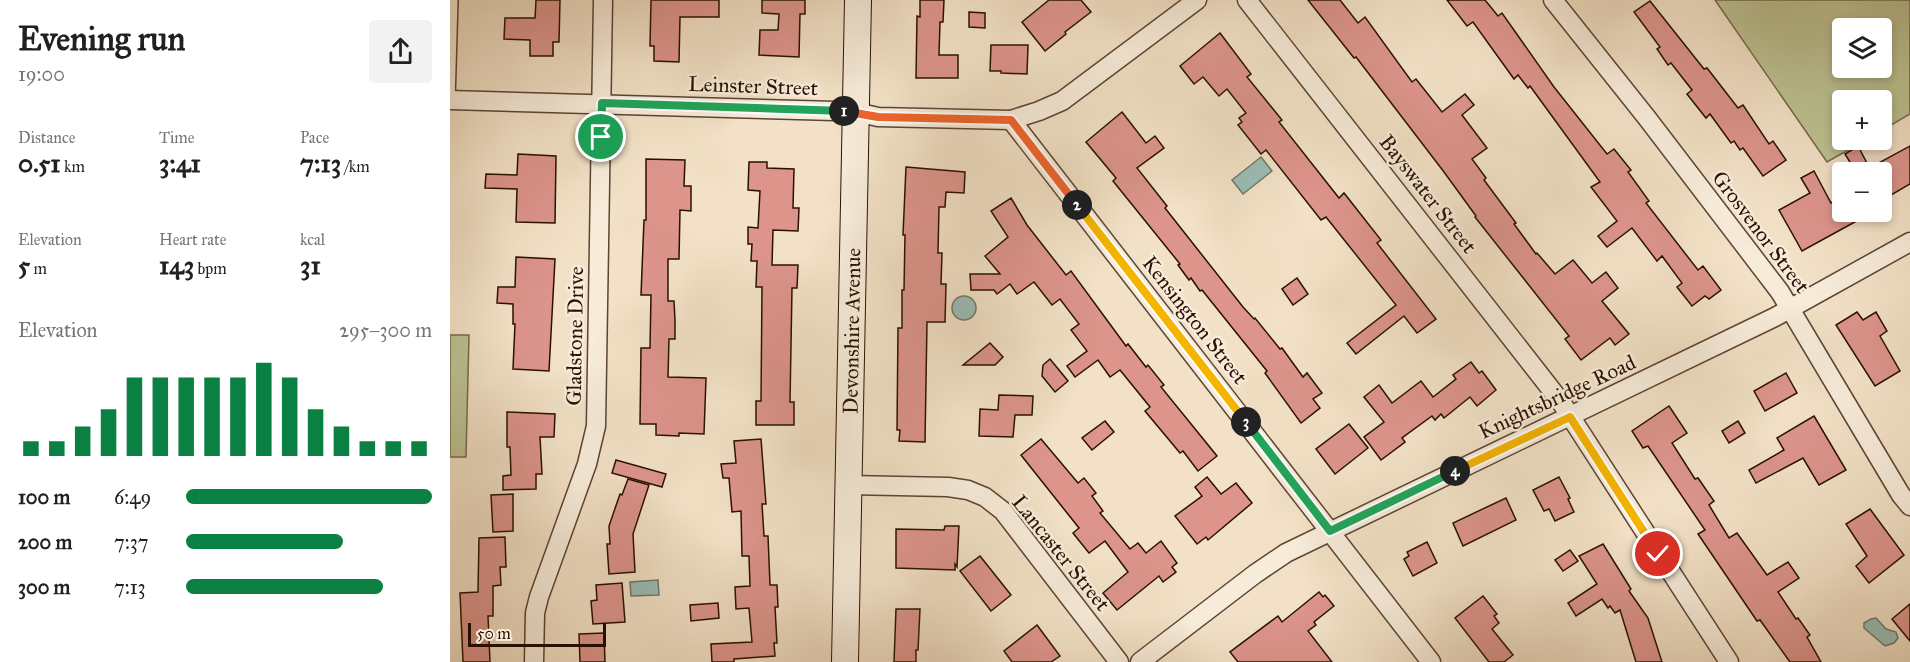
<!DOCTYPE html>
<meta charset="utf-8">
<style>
:root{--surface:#fff;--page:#f2f2f2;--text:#202124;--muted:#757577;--accent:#0b8043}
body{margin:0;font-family:"IM FELL Great Primer",serif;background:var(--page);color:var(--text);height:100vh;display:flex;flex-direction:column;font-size:22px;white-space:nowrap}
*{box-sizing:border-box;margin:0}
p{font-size:20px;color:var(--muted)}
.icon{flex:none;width:33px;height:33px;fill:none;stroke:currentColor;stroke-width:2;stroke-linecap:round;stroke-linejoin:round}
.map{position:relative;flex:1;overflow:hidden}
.panel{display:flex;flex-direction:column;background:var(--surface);width:450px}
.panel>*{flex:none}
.fabs{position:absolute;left:1382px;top:18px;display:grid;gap:12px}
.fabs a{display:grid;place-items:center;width:60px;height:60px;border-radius:6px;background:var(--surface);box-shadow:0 3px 9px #0003;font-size:30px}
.scale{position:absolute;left:18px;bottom:15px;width:138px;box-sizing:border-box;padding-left:6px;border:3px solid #2a1003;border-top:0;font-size:16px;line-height:21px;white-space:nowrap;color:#2a1003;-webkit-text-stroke:4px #f7ecda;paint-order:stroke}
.pin{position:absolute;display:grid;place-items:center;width:51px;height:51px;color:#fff;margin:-26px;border:3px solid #fff;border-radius:50%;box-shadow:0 2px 6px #0007}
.km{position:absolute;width:30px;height:30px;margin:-15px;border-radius:50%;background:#222;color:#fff;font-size:16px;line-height:30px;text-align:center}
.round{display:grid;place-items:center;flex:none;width:63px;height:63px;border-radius:6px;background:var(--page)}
.headline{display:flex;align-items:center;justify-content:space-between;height:102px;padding:0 18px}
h1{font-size:33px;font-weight:700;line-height:45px}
.figures{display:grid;grid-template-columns:repeat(3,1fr);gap:9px;height:102px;padding:6px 18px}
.figures div{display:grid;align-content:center}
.figures b{font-size:26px;font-weight:700}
.figures small{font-size:16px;font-weight:400}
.figures p{font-size:16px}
.chart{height:168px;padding:12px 18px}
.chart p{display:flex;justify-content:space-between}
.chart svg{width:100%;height:108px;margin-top:6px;stroke:var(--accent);stroke-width:6}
ul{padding:0 18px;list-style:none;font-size:20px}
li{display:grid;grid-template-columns:96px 72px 1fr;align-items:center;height:45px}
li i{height:15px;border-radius:8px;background:var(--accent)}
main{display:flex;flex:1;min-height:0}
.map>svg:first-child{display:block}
</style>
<main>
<section class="panel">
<div class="headline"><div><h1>Evening run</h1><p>19:00</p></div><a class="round"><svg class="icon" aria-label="share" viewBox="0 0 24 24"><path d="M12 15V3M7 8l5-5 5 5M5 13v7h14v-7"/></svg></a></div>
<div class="figures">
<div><p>Distance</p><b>0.51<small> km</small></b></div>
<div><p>Time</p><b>3:41</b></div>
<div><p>Pace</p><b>7:13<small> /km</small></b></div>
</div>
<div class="figures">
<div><p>Elevation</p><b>5<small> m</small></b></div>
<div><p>Heart rate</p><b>143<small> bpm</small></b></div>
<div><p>kcal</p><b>31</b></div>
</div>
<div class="chart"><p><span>Elevation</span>295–300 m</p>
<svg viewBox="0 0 160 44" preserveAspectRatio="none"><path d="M5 44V38M15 44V38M25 44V32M35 44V25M45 44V12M55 44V12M65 44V12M75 44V12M85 44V12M95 44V6M105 44V12M115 44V25M125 44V32M135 44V38M145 44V38M155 44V38"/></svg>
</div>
<ul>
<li><b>100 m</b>6:49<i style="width:100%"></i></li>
<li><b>200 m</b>7:37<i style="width:64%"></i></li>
<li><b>300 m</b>7:13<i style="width:80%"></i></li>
</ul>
</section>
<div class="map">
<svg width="1460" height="662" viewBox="0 0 1460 662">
<rect width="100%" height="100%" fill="#f2e1c6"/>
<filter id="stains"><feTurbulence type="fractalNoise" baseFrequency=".00333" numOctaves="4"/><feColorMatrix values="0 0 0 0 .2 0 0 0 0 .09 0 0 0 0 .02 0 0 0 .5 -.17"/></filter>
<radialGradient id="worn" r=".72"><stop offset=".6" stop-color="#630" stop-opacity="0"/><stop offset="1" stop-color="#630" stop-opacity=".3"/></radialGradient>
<!-- green -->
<g fill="#bdc293" stroke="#74694b" stroke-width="1.5" fill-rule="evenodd">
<path d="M1265 0H1460V114L1431 131V100H1392V140H1416L1377 162ZM1392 28H1431V68H1392Z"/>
<polygon points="0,335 19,335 16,457 0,457"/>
</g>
<!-- water -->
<g fill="#9bbdb6" stroke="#6e786e" stroke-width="1.5">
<polygon points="811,157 822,171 793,194 782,180"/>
<circle cx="514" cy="308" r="12"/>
<polygon points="208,580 209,595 181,596 180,582"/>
<polygon points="1426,618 1436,629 1446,632 1448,638 1444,643 1435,646 1414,628 1414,623 1421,619"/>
</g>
<!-- building -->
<g fill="#dc948b" stroke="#2a1003" stroke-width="1.5">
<polygon points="86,0 110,0 109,42 103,42 103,56 80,56 80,40 54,39 55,18 85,18"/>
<polygon points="201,0 269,0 269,17 230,17 229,62 204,61 204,46 200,46"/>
<polygon points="312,0 355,0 355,14 350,14 349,57 309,55 310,30 328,30 329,14 312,13"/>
<polygon points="470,0 494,0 493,22 490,22 489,55 508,55 508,78 466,78 467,16 470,17"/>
<polygon points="599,0 631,0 641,12 615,32 616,34 595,51 572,22"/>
<polygon points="858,0 890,0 908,23 915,17 962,82 966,79 992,112 1015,94 1024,105 1012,115 1037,148 1022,159 1036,178 1034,180 1066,223 1064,224 1086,254 1087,253 1105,274 1123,260 1142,283 1156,272 1168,288 1152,301 1179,334 1165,345 1160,338 1131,360 1115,339 1119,336 1025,217 1026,216 994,172 906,57 904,58"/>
<polygon points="997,0 1035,0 1048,16 1052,13 1104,87 1157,154 1164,149 1181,170 1178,172 1199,201 1196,203 1248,270 1253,266 1271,290 1259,299 1255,296 1242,306 1227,287 1232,283 1212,256 1207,261 1182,228 1157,247 1148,236 1167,221 1141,187 1150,182 1080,86 1078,88 1068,75 1064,79 1023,22 1017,26"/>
<polygon points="1200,1 1254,69 1257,68 1288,108 1293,105 1319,144 1323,141 1336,160 1313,176 1293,148 1290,150 1284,141 1281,143 1260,114 1256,118 1237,94 1242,90 1221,63 1218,65 1207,49 1210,47 1184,12"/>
<polygon points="519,12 535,13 535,28 519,27"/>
<polygon points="770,33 801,74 797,77 832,120 829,122 889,198 894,193 931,240 927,243 986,319 967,333 954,316 906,354 897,343 946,305 876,217 871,220 816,150 811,154 788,125 792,122 789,118 796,113 777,89 769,96 753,77 744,84 730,66"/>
<polygon points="541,45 578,45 577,74 551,73 551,71 540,71"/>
<polygon points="672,112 696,143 705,136 714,148 687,168 717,206 715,208 793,307 804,319 805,318 830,349 832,348 853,377 857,373 872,393 863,399 870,408 851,423 815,373 817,371 752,290 750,291 741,278 739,280 728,265 730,264 663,181 666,178 636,142"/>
<polygon points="1408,146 1419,167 1410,172 1406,172 1395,154"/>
<polygon points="1460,146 1460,184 1431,201 1431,172 1426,172 1423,166"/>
<polygon points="68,154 106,156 105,223 66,222 67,189 35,188 36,174 67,175"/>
<polygon points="196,159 235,160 234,186 241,186 241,211 230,210 229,259 218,259 218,301 224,301 225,320 225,339 219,339 218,377 256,378 254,434 229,433 229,436 206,435 206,424 190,424 191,348 200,348 201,295 191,295 194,220 196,220"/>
<polygon points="299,162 317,162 317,168 344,169 343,208 349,208 348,231 323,230 322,265 348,265 347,288 342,288 340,402 344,402 344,425 306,425 306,401 311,401 312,287 306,287 307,261 301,261 302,244 298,244 298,227 308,228 310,191 298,190"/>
<polygon points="456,167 515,172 514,193 496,192 495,207 489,207 488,253 492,253 491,284 496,284 495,322 477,322 475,442 449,441 450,430 447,430 448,328 452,328 452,290 454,290 455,235 453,235"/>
<polygon points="1364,171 1381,203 1392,197 1392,212 1423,212 1352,251 1329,210 1360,193 1351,178"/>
<polygon points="561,198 577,225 616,275 621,271 676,346 678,344 696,367 698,365 714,385 711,387 767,456 748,471 733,451 730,453 695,411 700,407 670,370 660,377 648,360 625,377 617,366 637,351 621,330 629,324 610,299 602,305 584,282 567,294 560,284 547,294 544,290 521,290 520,274 550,274 535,256 558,237 541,211"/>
<polygon points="66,257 105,259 99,371 63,369 65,324 63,324 63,304 47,303 48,287 65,287"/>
<polygon points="847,278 858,294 843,305 832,289"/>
<polygon points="1407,312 1413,320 1426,312 1437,331 1430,336 1450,371 1425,386 1386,325"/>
<polygon points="540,343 553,357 545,365 513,365"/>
<polygon points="600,359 618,381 605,392 592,376 593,365"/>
<polygon points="1021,362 1029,373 1032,371 1046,390 1027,406 1020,397 994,418 991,414 985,420 982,416 952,438 955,442 931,460 914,437 934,422 914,397 929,385 942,403 971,381 983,397 1006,379 1003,375"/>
<polygon points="1336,373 1347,393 1315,411 1304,391"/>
<polygon points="549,395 583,396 582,415 565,415 563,437 529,436 530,409 548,410"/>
<polygon points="1219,406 1237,433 1222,443 1245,479 1248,478 1264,501 1259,505 1279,538 1287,533 1317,575 1338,562 1349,578 1328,592 1346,619 1348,618 1360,635 1357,637 1371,662 1340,662 1310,620 1307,621 1248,534 1255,530 1198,446 1193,448 1182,431"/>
<polygon points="57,412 105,414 104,437 90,437 92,474 86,474 86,489 53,490 53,476 61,475 60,447 57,447"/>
<polygon points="1364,416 1396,470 1369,485 1353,458 1306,483 1299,470 1334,450 1327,438"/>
<polygon points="655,421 664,432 642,450 632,438"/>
<polygon points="1288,421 1295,433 1279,443 1272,431"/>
<polygon points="899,424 918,448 885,474 866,449"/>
<polygon points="311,439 316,504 312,504 314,536 318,536 320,585 327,585 328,607 325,607 327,643 324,643 325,656 284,659 284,662 262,662 261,644 302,642 299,608 286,609 285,587 300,586 299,556 292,556 291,511 282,512 279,478 273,478 271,464 286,463 284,441"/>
<polygon points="591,439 628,483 634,478 646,493 642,496 653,511 650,513 680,549 688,543 696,553 711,541 727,563 722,567 726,572 713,582 709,576 667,610 653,593 678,572 655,541 639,553 623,533 629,528 571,455"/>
<polygon points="166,460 216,474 212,487 162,473"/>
<polygon points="757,477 771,494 786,483 802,503 758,540 756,537 747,544 725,516 752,496 745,487"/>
<polygon points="1109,477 1120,498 1118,499 1124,512 1105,521 1099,509 1094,511 1083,490"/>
<polygon points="178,479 199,485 183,534 185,572 159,574 157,544 160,544 159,526 170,494 172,495"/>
<polygon points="63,494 63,531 43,532 41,495"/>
<polygon points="1056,498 1066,520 1013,546 1003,523"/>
<polygon points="1420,509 1454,555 1419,583 1406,566 1417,556 1396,524"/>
<polygon points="495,526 509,526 507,567 505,564 505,570 446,568 446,529 494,530"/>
<polygon points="55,537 56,567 50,567 51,585 43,586 43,616 38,616 40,662 13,662 10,593 28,592 29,538"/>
<polygon points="977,542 987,563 963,576 954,559 959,556 957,552"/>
<polygon points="1153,544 1181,589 1179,591 1198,618 1212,662 1186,662 1170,610 1165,613 1160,606 1158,608 1152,599 1126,616 1118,603 1147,584 1129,556"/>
<polygon points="1120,550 1128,561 1113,571 1105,560"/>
<polygon points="530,556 561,595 541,611 510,571"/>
<polygon points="172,583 175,622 143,624 141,601 147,600 146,585"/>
<polygon points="869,592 873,597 875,595 884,606 864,622 866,625 858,631 882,662 788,662 780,652 828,616 832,622"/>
<polygon points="1033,596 1047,614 1044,616 1049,623 1042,629 1063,655 1054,662 1039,662 1005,618"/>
<polygon points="268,603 269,618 241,621 240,605"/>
<polygon points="1460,604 1460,641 1442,619"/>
<polygon points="446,609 470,609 468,650 466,650 466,662 444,662"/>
<polygon points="587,625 610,656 601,662 562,662 554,651"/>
<polygon points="154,633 155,662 130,662 129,634"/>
</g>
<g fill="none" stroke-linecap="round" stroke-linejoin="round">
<!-- lane casing -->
<g stroke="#5c4434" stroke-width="12">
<polyline id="lane" points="0,101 3,0"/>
</g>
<!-- street casing -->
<g stroke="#5c4434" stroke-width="21">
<g id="street">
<polyline points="797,0 1111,402 1279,662"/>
<polyline points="1103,0 1197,118 1330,292 1451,495 1460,506"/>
<polyline points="0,100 385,111 406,112 428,117 561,120 589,111 612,101 747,0"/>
<polyline points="561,120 981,662"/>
<polyline points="398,485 498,487 518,490 535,497 553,511 669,662"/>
<polyline points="84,662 85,613 89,597 137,464 146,426 153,0"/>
<polyline points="690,662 805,574 836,553 1325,317 1460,242"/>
</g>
</g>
<!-- secondary casing -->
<g stroke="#2a1003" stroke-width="28">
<polyline id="secondary" points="395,662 408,0"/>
</g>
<!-- lane -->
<use href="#lane" stroke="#f7ecda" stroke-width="9"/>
<!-- street -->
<use href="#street" stroke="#f7ecda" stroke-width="18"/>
<!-- secondary -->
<use href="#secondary" stroke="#f7ecda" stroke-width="26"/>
</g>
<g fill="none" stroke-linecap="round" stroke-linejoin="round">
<!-- split-1 casing -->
<g stroke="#fff" stroke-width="12">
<polyline id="split-1" points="151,137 152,103 394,111"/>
</g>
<!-- split-2 casing -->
<g stroke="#fff" stroke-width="12">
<polyline id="split-2" points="394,111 428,117 561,120 627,205"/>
</g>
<!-- split-3 casing -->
<g stroke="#fff" stroke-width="12">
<polyline id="split-3" points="627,205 796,422"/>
</g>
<!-- split-4 casing -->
<g stroke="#fff" stroke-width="12">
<polyline id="split-4" points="796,422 880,531 1005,471"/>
</g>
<!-- split-5 casing -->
<g stroke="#fff" stroke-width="12">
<polyline id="split-5" points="1005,471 1120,417 1208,554"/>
</g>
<!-- split-1 -->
<use href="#split-1" stroke="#22a559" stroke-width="8"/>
<!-- split-2 -->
<use href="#split-2" stroke="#f0652b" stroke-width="8"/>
<!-- split-3 -->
<use href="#split-3" stroke="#f5b400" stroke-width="8"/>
<!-- split-4 -->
<use href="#split-4" stroke="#22a559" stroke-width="8"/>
<!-- split-5 -->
<use href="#split-5" stroke="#f5b400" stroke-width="8"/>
</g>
<g text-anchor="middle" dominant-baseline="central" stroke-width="5" stroke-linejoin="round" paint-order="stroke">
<!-- street labels -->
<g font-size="21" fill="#2a1003" stroke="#f7ecda">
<text transform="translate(303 86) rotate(2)">Leinster Street</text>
<text transform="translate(978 194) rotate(52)">Bayswater Street</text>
<text transform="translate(1311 232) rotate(53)">Grosvenor Street</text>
<text transform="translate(745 320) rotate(52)">Kensington Street</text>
<text transform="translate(402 331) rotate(-89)">Devonshire Avenue</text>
<text transform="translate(125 336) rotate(-89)">Gladstone Drive</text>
<text transform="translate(1107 397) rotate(-25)">Knightsbridge Road</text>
<text transform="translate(611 553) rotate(51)">Lancaster Street</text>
</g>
</g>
<rect width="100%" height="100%" filter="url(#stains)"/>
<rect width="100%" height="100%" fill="url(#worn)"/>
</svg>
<div class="fabs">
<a><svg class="icon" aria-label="layers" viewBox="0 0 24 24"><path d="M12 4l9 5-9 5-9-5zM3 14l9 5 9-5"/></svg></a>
<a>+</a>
<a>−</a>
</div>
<div class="scale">50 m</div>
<div class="pin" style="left:151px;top:137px;background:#1e9e55"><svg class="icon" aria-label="arrive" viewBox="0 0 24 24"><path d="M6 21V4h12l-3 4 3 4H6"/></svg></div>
<div class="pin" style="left:1208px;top:554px;background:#d93025"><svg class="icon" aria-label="check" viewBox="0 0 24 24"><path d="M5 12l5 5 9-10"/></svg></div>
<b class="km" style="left:394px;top:111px">1</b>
<b class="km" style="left:627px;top:205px">2</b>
<b class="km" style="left:796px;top:422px">3</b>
<b class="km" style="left:1005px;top:471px">4</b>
</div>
</main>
